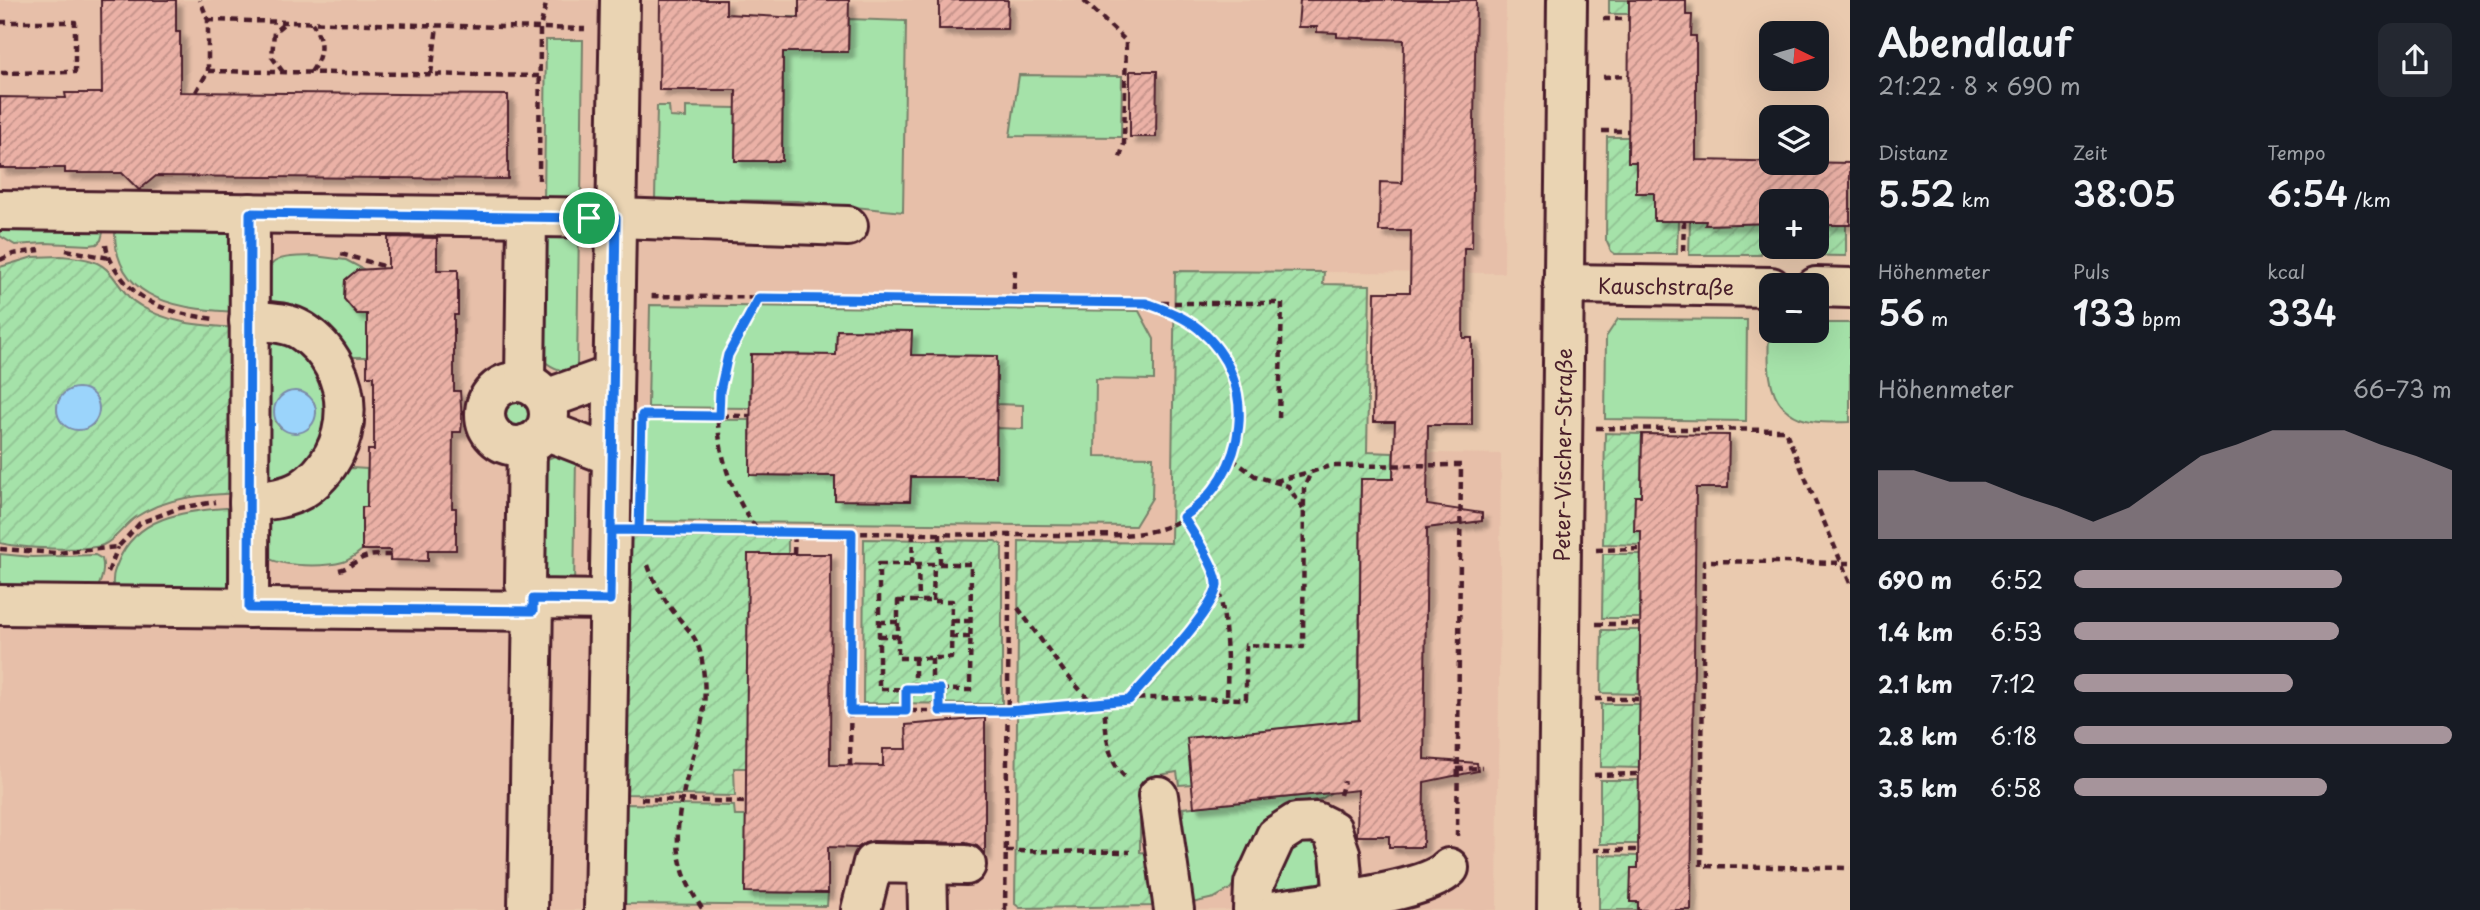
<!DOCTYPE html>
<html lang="de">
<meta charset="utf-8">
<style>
:root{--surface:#171b24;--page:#242831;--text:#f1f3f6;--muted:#9ea1a6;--accent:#a6949b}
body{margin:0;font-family:"Playpen Sans",sans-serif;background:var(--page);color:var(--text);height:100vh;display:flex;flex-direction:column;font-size:26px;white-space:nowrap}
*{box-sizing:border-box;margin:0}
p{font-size:23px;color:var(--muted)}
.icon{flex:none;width:38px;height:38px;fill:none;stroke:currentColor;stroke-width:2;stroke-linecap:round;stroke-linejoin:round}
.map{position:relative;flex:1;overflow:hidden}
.sheet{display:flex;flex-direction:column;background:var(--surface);width:630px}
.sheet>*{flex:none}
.needle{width:46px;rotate:95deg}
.fabs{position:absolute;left:1759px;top:21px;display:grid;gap:14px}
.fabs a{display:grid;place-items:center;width:70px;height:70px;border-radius:14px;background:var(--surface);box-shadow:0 7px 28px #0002;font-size:35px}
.pin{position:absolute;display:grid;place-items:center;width:60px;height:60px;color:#fff;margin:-30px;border:4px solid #fff;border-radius:50%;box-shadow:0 2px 7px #0007}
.round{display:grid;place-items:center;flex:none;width:74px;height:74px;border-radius:14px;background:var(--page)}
.head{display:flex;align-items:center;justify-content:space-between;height:119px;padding:0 28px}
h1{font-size:38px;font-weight:600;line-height:52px}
.metrics{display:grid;grid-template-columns:repeat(3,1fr);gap:10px;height:119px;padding:7px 28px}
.metrics div{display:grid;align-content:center}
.metrics b{font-size:35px;font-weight:600}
.metrics small{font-size:19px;font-weight:400}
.metrics p{font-size:19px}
.chart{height:196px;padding:14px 28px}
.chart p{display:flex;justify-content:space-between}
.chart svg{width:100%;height:126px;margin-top:7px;fill:var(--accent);opacity:.7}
ul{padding:0 28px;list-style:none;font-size:23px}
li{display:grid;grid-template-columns:112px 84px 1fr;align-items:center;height:52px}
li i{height:18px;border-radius:9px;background:var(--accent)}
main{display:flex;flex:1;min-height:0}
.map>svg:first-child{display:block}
</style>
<main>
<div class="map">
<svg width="1850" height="910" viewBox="0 0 1850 910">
<defs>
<pattern id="garden-furrows" width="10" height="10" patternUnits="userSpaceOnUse" patternTransform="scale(1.75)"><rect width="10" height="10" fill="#a5e2a9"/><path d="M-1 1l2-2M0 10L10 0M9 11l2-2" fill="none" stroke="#90c192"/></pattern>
<pattern id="building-hatch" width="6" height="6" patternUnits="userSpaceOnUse" patternTransform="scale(1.75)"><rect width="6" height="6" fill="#ebb1a6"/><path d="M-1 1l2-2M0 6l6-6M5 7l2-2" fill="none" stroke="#c08f87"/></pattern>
<filter id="shadow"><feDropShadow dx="6" dy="6" stdDeviation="2" flood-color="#0004"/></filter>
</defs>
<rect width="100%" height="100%" fill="#eacaaf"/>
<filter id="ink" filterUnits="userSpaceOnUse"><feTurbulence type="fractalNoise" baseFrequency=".0143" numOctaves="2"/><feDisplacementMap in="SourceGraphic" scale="14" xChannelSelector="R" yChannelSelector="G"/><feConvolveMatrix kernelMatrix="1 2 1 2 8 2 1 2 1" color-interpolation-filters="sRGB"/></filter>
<g filter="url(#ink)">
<!-- built -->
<polygon fill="#e7bfa9" points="0,0 1506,0 1504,273 1324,272 1323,284 1370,285 1368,452 1501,454 1497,910 0,910"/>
<!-- grass -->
<g fill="#a5e2a9" stroke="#78806a" stroke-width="2" fill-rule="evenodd">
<polygon points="783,17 799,17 800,52 848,52 849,19 906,21 903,212 797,201 655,199 657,106 669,106 670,117 686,118 686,107 736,108 735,161 782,161"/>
<polygon points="546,40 583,40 581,203 544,202"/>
<polygon points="1019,75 1122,76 1121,137 1010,136"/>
<polygon points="0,219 104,229 101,240 97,244 90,245 45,243 15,245 0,236"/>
<path d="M214 222 238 236 242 312C186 310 113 304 115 229Z"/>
<path d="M579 225 577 365C567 376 552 368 543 360L541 231Z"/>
<path d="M314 256 346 260 363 269 360 270V274H352L345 280 344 299 352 309H360V314H367V357H354L344 353 269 308C266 263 263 256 314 256Z"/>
<polygon points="650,305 1139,311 1154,339 1154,380 1096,379 1095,456 1153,457 1152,498 1135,526 630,521 632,419 750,420 750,475 835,476 835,500 909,501 911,477 996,477 996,428 1023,429 1023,405 997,404 997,356 911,355 911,331 837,330 836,355 751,354 750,408 648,407"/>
<polygon points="1618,319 1747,320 1746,421 1605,419 1606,337"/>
<path d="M1769 322H1771V331H1816L1817 323H1850V422C1836 422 1820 424 1806 420 1761 408 1769 358 1769 322Z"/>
<path d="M261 329 279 333 317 365 329 416 309 465 257 490ZM314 403 316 413 281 428 275 421Z"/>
<circle cx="513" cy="412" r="20"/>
<polygon points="557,455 576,457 574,590 537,589 545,460"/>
<path d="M352 468 367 469V507H362V550C356 555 350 560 343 562 325 567 284 567 268 558L266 554 268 516 342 469Z"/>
<path d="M226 508 241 509 239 599 114 589C111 579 114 571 118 562 136 517 183 511 226 508Z"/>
<path d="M0 554 32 557 95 555 102 559C106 573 99 586 92 598L0 597Z"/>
<polygon points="1331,793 1321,799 1293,804 1230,889 1214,898 1192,903 1175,816 1184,815 1183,808"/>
<polygon points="625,804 734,806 735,816 746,816 745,892 828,893 827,906 625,904"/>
<polygon points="1302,834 1321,846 1322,877 1320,883 1277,893 1271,890 1293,840"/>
</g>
<!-- garden -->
<g fill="url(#garden-furrows)" stroke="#78806a" stroke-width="2" fill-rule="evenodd">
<rect x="1609" y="0" width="20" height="14"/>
<polygon points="1607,137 1629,137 1628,162 1636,162 1636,193 1654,193 1654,220 1678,221 1677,254 1615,254 1611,251 1606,240"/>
<polygon points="1690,221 1706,221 1706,225 1761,223 1761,255 1689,255"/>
<polygon points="1830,224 1846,225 1846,256 1775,255 1775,247 1816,247 1817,227 1829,227"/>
<path d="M61 256C79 258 98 258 111 274 118 282 123 292 132 300 163 324 204 326 242 328L241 493C204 495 168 496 136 517 125 524 116 540 103 545 83 552 21 548 0 543V267L33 257ZM91 393 97 400 93 424 84 429 65 425C57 418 55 408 60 398Z"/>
<polygon points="1175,271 1324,272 1323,284 1370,285 1367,452 1393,453 1393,479 1361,479 1358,731 1322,724 1188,738 1192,784 1179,785 1177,772 1148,777 1140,785 1140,852 1159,853 1154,906 1020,908 1015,904 1019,541 1171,543"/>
<polygon points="1605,433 1642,434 1641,496 1635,497 1634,531 1641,531 1641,545 1603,544"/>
<polygon points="629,536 788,538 788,554 748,554 747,768 734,768 735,796 626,794"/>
<polygon points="864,539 995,541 1002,545 1002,704 863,703"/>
<polygon points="1603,554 1641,554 1640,618 1602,618"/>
<polygon points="1602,630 1640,630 1639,694 1601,693"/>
<polygon points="1601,704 1640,704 1639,768 1601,767"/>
<polygon points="1600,780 1639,780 1638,844 1600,844"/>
<polygon points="1599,855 1638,856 1638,868 1631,868 1631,902 1638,902 1638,910 1599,910"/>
</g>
<!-- water -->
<g fill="#9bd4fb" stroke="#7b8ca8" stroke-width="2">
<circle cx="78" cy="409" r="21"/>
<circle cx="295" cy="412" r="21"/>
</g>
<!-- building -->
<g fill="url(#building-hatch)" stroke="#4a1f2b" stroke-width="2" filter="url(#shadow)">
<polygon points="101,0 176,0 176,32 180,32 180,92 508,95 508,179 156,176 139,190 122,173 65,173 65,168 0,168 0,97 66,98 65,93 102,93"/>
<polygon points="660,0 726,0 726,14 799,18 799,0 849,0 848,52 783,52 782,161 735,161 736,90 659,90"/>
<polygon points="939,0 1008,0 1007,29 939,29"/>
<polygon points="1300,0 1476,0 1472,248 1464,248 1463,338 1472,338 1472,425 1428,425 1427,505 1482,513 1482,521 1427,528 1424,759 1477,763 1478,771 1424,782 1423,847 1389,847 1389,836 1357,836 1358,790 1194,807 1187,738 1359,720 1361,479 1393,479 1395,422 1373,422 1375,292 1410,292 1411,231 1379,231 1380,182 1402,183 1404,40 1337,37 1337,33 1317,32 1317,27 1298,27"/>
<polygon points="1629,0 1686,0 1686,15 1692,15 1691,36 1696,36 1696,160 1850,163 1850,225 1816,225 1816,201 1771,201 1771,223 1705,225 1706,221 1654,221 1654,193 1636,193 1636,162 1628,162"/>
<polygon points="1130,71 1157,71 1156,137 1130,137"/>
<polygon points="388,237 437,238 437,270 458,270 458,315 454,315 454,391 460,391 462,422 461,432 453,432 452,508 456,508 456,550 428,550 428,561 390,560 391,550 362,550 362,507 367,507 368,450 374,450 374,376 367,376 367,314 357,314 344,299 345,280 357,270 388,268"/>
<polygon points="837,330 912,331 911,355 997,356 996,477 911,477 910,501 835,500 835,476 750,475 751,354 836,355"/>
<polygon points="1642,434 1729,435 1728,488 1696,488 1691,910 1638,910 1638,902 1630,902 1631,868 1638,868 1641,531 1634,531 1635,496 1641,496"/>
<polygon points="748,554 831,554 830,765 883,766 883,749 907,749 906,725 985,718 985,854 977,846 966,843 873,841 865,843 857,848 828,847 828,893 745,892"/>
</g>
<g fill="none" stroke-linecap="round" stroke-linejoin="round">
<!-- minor casing -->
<g stroke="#4a1f2b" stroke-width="44">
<g id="minor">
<polyline points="0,210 616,218 848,226"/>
<path id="s1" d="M1563 284 1771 287"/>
<polyline points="1816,287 1850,288"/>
<circle cx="517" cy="414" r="32"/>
<polyline points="525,382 527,217"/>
<polyline points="546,399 613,375"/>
<polyline points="545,430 612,456"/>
<polyline points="527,444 525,584 533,599 610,600"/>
<path d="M249 502C267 500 285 499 301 490 359 453 359 368 302 331 286 321 267 322 249 321"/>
<polyline points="0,605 533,611"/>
<polyline points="249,608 250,213"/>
<polyline points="1158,796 1174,910"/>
<polyline points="927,864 928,910"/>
<polyline points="528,910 533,599"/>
<polyline points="604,910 620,0"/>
<polyline points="861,910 873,863 966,865"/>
<polyline points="1253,910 1254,884 1276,836 1296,823 1316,822 1332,830 1340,853 1344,899"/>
<path d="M1278 910C1316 904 1426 893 1449 868"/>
<path id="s2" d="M1557 910 1567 0"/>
</g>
</g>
<!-- path -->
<g stroke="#4a1f2b" stroke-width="4.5" stroke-dasharray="7 5" stroke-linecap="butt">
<polyline points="1084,1 1126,41 1124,144 1119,161"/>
<polyline points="1603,19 1629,19"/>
<polyline points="208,20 585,29"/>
<polyline points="0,22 75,22 75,72 0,73"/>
<polyline points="208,71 540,76"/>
<polyline points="283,72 272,57 274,32 285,23"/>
<path d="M311 72C323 55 324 40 312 23"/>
<polyline points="431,74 437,26"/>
<polyline points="1603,77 1629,76"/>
<polyline points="196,92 208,71 208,20 200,0"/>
<polyline points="1602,131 1628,131"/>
<polyline points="539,180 540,28 547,0"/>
<polyline points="1768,223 1768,250"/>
<path d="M106 245C107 256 113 265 119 274 142 307 177 314 214 319"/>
<polyline points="66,250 109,258"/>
<polyline points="1683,251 1684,221"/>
<polyline points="341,254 387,267"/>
<polyline points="0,260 13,254 40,250"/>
<path d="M759 298C754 309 749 321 742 332 738 339 732 347 728 355 705 410 722 488 760 532"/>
<polyline points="1013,301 1015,270"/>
<polyline points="1150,303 1282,303 1279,419"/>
<polyline points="461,413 485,413"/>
<polyline points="650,415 750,416"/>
<polyline points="1596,428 1785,430 1850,583"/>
<polyline points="1232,459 1255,476 1288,486 1303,509"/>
<polyline points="1275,481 1310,472"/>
<path d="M1183 517C1194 536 1207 555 1214 575 1227 608 1228 664 1227 699"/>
<path d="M645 531C760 532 875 533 989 535 1018 535 1046 535 1074 535 1108 535 1142 538 1173 524 1224 501 1254 433 1233 381 1215 336 1191 319 1146 303L649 296"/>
<polyline points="0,549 56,553 118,547 140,523 179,508 215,502"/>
<polyline points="1596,550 1641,549"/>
<polyline points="794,554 795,532"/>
<polyline points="1850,563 1704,561 1701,866 1850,868"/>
<polygon points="879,564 971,564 970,690 879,689"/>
<polyline points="912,564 913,534"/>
<polyline points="918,564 919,601"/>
<polyline points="940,564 940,534"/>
<path d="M648 565C653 580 661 594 670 607 684 627 698 634 702 661 705 679 706 703 702 720 693 766 668 819 682 867 686 883 694 896 703 910"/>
<path d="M339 570C348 568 352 564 360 559 370 554 380 555 390 555"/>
<polyline points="108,572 118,547"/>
<polygon points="898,601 952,601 951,658 898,658"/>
<polyline points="933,601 934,564"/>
<polyline points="1018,608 1065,673 1092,703"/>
<polyline points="952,621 970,621"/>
<polyline points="879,622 898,622"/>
<polyline points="1596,624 1640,624"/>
<polyline points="879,636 898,636"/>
<polyline points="951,637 971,637"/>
<polyline points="915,689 915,658"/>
<polyline points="932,689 932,658"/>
<path d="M1129 699C1159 664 1201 629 1217 585"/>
<polyline points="1595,699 1640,699"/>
<path d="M1104 702C1106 727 1105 763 1128 779"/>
<polyline points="850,711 1008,711 1146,698 1246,699 1246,645 1303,647 1304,488 1311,472 1330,466 1461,465 1457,836"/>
<polyline points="906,711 906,689"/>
<polyline points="940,711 940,689"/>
<polyline points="850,766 852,533"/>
<polyline points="1457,769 1482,768"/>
<polyline points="1594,775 1639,774"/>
<polyline points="1340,795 1344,781"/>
<polyline points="641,799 746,802"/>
<polyline points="1593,850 1638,850"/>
<polyline points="1006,851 1130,852"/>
<polyline points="1005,910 1010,535"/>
</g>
<!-- minor -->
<use href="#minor" stroke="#ead4b3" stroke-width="38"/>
</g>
</g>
<g fill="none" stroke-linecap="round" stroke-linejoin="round" filter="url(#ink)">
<!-- route casing -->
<g stroke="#fff" stroke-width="14">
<path id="route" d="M589 218 250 213 249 608 533 611V599L610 600 611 530 852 533 850 711H906V689H940V711H1008L1129 700C1147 679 1216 609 1217 585 1218 570 1192 531 1183 517 1248 475 1261 381 1199 329 1183 316 1165 310 1146 303L759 298 728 355 720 391 719 416 642 415 639 530H611L616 218H589"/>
</g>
<!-- route -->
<use href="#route" stroke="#1a73e8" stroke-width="9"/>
</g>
<g text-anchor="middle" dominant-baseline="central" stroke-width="5" stroke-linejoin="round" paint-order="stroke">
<!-- street labels -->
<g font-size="21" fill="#4a1f2b" stroke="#ead4b3">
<text stroke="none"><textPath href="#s1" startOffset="103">Kauschstraße</textPath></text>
<text stroke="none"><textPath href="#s2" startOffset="455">Peter-Vischer-Straße</textPath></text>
</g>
</g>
</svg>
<div class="fabs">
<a><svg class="needle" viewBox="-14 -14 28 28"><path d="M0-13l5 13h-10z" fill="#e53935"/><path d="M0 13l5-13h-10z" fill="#9ea1a6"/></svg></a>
<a><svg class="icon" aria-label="layers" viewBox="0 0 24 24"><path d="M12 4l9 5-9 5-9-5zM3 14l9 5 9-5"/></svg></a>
<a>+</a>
<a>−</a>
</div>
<div class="pin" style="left:589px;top:218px;background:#1e9e55"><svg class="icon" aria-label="arrive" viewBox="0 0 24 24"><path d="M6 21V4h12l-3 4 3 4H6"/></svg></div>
</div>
<section class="sheet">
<div class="head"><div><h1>Abendlauf</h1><p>21:22 · 8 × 690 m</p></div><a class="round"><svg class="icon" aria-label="share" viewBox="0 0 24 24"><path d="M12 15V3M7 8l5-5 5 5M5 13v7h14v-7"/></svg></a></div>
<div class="metrics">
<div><p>Distanz</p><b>5.52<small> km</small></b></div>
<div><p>Zeit</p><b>38:05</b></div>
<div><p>Tempo</p><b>6:54<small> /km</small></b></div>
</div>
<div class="metrics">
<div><p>Höhenmeter</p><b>56<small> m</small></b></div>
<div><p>Puls</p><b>133<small> bpm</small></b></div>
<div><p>kcal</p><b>334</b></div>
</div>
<div class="chart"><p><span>Höhenmeter</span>66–73 m</p>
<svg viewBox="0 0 160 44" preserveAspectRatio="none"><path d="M0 44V20L10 20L20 24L30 24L40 29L50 33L60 38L70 33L80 24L90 15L100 11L110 6L120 6L130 6L140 11L150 15L160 20V44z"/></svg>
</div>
<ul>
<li><b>690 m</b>6:52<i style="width:71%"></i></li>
<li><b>1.4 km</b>6:53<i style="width:70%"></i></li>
<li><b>2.1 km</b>7:12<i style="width:58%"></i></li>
<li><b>2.8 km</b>6:18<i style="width:100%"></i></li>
<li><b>3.5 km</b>6:58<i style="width:67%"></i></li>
</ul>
</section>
</main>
